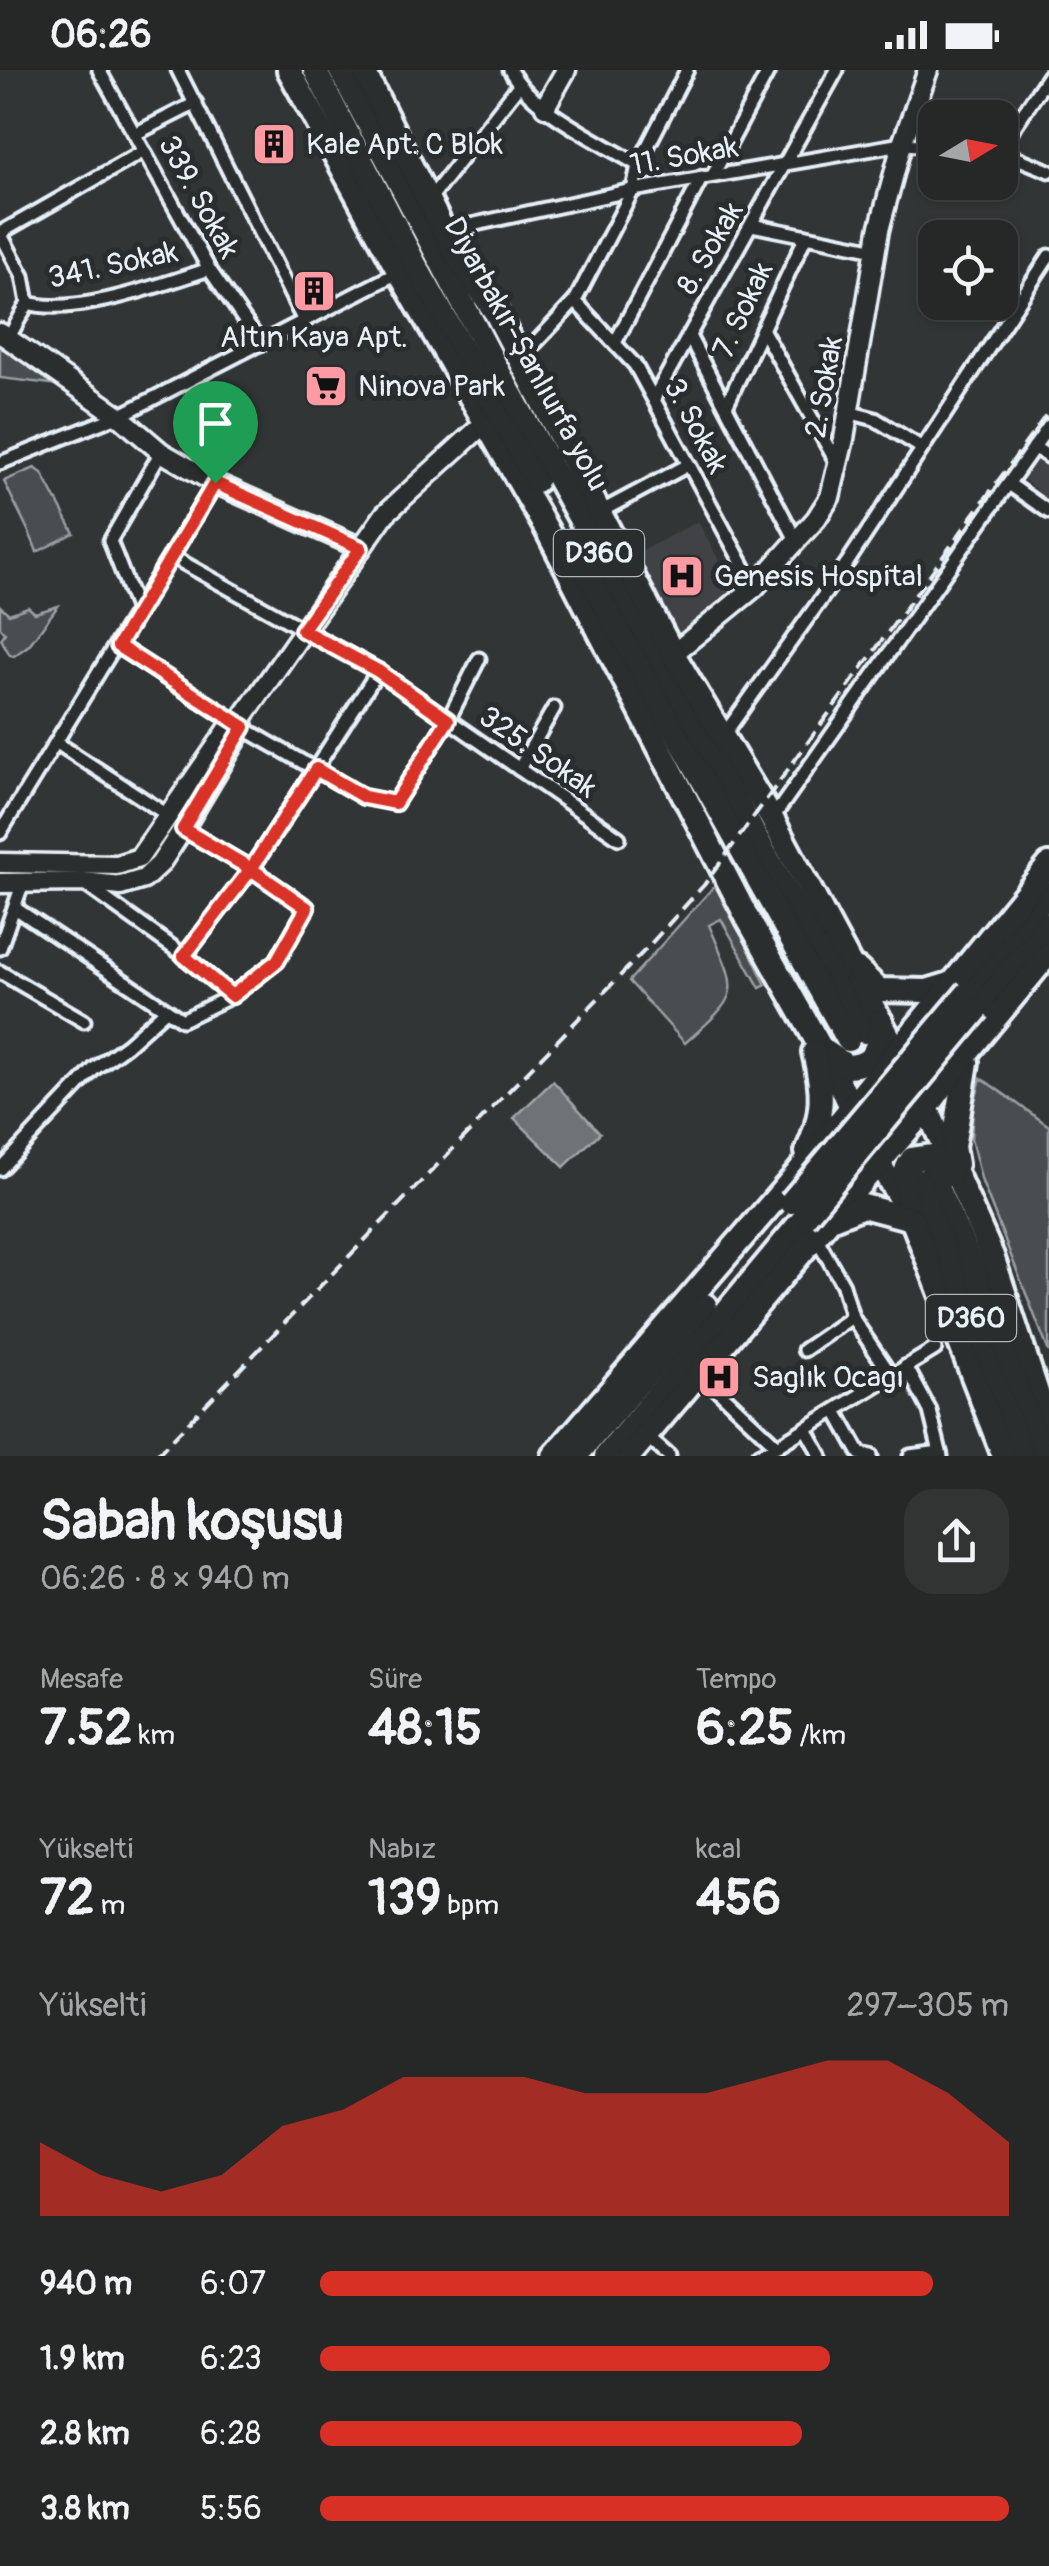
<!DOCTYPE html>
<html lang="tr">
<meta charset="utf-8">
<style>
:root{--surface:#262828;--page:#323434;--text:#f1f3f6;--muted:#a4a6a8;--line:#424445;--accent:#d93025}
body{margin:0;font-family:Pangolin,sans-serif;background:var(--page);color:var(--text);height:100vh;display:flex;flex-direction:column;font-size:38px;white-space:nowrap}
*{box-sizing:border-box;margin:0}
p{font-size:32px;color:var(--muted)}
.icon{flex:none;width:55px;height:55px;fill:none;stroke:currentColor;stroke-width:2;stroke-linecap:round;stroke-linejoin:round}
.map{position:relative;height:1386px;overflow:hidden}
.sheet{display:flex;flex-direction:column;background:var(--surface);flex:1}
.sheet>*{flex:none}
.needle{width:65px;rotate:80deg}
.controls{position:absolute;left:918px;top:30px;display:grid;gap:20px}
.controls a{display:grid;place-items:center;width:100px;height:100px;border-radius:20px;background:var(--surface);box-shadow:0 2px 8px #0004,0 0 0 2px var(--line);font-size:50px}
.pin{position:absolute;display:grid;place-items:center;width:85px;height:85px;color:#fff;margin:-102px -42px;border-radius:50% 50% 50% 0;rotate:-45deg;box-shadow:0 0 10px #0007}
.pin .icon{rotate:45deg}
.round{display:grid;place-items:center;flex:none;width:105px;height:105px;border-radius:30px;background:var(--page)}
.summary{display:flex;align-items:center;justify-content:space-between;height:170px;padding:0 40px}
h1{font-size:55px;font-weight:700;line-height:75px}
.stats{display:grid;grid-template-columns:repeat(3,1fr);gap:15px;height:170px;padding:10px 40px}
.stats div{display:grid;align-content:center}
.stats b{font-size:50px;font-weight:700}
.stats small{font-size:28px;font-weight:400}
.stats p{font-size:28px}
.chart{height:280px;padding:20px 40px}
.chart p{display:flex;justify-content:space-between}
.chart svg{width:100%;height:180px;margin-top:10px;fill:var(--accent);opacity:.7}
ul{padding:0 40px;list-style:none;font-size:32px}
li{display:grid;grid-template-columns:160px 120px 1fr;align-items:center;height:75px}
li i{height:25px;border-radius:12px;background:var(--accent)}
.status{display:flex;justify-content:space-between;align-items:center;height:70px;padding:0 50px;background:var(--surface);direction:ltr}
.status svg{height:28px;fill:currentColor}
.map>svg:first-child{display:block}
</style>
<div class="status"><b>06:26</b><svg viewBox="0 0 49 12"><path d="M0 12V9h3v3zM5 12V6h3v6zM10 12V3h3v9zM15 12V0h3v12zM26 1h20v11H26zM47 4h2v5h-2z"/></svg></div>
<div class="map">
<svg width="1049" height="1386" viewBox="0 0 1049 1386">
<rect width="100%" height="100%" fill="#323536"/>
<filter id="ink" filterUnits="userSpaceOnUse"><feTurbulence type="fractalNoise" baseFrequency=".01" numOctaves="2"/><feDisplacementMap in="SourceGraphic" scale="20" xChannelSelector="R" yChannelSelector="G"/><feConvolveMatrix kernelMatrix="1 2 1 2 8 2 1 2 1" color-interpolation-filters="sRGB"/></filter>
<g filter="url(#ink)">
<!-- built -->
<g fill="#3f4244">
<polygon points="1049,365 1049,430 1020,407"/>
<polygon points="698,451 737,524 673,569 626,489"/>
</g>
<!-- green -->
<g fill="#494d4f" stroke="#989fa4" stroke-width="2.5">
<polygon points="0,276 60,315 0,308"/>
<path d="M35 398 42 403 74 463 37 482C28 456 15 436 4 411Z"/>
<polygon points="0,536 9,544 28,537 35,543 58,536 29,575 14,586 10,585 1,569 5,563 0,557"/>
<path d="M717 813 766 915 760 918 721 849 709 855C739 925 743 922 685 973L629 911Z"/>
<polygon points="981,1008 1049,1056 1049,1282 982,1112 971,1069 973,1038"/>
</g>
<!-- water -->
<polygon fill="#6e7376" stroke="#9fa5aa" stroke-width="2.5" points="553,1011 600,1063 564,1097 514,1048"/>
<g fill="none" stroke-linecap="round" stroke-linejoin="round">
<!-- street casing -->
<g stroke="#e8f1f8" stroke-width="19">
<g id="street">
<polyline points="99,0 209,199 261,274"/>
<polyline points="178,0 304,251"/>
<path d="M510 0C533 42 598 70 638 95"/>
<polyline points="135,64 196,33"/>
<polyline points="1000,78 1049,5"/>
<polyline points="1000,81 1049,101"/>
<polyline points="713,105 769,0"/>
<polyline points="429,130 519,15"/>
<polyline points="752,155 876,180"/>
<polyline points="443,161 633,120 902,74 935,76"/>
<polyline points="575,231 635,295 755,517"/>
<path d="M28 233C73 247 163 214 209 199"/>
<polyline points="762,259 838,395"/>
<polyline points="689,266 796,470"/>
<polyline points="8,269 28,233 23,206 0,163 144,81"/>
<polyline points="615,273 702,107"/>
<polyline points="526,283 575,231 633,120 638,95 687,0"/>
<polyline points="654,328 837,0"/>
<polyline points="726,336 806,166"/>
<polyline points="848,342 875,349 922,378"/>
<polyline points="1034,377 1049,387"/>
<polyline points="0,393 125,343 399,202"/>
<polyline points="1009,414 1049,442"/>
<polyline points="600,442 688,395"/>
<polyline points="171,486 378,601 619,768"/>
<polyline points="138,543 110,471 161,382"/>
<polyline points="118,576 233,652 363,727 395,733 448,650 479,589"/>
<polyline points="723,666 847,493 1049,186"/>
<polyline points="57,673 169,746"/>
<polyline points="519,699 554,638"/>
<polyline points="772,749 1049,356"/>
<polyline points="0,763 215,413"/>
<polyline points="86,815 185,886 232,926"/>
<polyline points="15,838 182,950 232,926 277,891 307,837 251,799 183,759"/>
<polyline points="0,878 22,815"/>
<polyline points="185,886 251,799 378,601"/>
<polyline points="0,902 84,951"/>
<polyline points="0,1099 94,999 127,975 166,940"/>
<polyline points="816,1167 843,1215 852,1247 891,1305"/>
<polyline points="804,1280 852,1247"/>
<polyline points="906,1296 930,1341 941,1386"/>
<polyline points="701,1304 777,1376 757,1386"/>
<polyline points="836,1341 860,1384 871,1386"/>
<polyline points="806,1359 821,1386"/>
<polyline points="646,1366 669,1386"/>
<polyline points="777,1376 935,1279"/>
<polyline points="910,1386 940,1382"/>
</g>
</g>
<!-- secondary casing -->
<g stroke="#e8f1f8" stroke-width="25">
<g id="secondary">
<polyline points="545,37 566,0"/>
<polyline points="0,263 119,346 161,382 215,413 361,478"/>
<polyline points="673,584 755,517 816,449 830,427 844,369 879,160 902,74 928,0"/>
<polyline points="238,654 385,444 486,352"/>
<polyline points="0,793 117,795 139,788 233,652"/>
<polyline points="0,813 83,812 121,816 144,809 160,794 183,759 244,657"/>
</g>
</g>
<!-- highway casing -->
<g stroke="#e8f1f8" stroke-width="30">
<g id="highway">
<polyline points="289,0 399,202 547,460 748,849 831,996 879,1093 912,1149"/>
<polyline points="315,0 415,194 536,411"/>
<polyline points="340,0 501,306 864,962"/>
<polyline points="363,0 454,182 496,243 673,584 772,749 927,1038 992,1186 1049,1359"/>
<polyline points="585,500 848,970"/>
<polyline points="858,900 879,920 927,921 950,914"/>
<polyline points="969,921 1049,823"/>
<polyline points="978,939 1049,854"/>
<path d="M826 982 847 996C877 995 877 977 881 951"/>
<path d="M807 1082C824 1044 824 1022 814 982"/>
<polyline points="956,1094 953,1077 967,992"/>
<polyline points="931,1104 972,1194 1042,1386"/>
<polyline points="918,1110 1023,1386"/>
<path d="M908 1131C904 1114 901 1104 912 1089L933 1086 951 1105"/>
<polyline points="832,1146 927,1038 970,979 1049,883"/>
<polyline points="554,1386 796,1105 1049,795"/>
<polyline points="576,1386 705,1235"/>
<polyline points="606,1386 804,1148"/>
<polyline points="629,1386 830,1149 863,1136 912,1149 1004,1386"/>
</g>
</g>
<!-- street -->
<use href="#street" stroke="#2a2d2e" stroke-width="11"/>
<!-- secondary -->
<use href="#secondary" stroke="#2a2d2e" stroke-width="18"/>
<!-- highway -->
<use href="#highway" stroke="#2a2d2e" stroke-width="22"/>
<!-- rail -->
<polyline stroke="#e8f1f8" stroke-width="4" stroke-dasharray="15 8" stroke-linecap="butt" points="156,1386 646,879 704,815 1049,341"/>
<!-- highway-bridge casing -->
<g stroke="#e8f1f8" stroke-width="30" stroke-linecap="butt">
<g id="highway-bridge">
<polyline points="791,1132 969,921"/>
<polyline points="804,1148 978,939"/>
</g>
</g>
<!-- highway-bridge -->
<use href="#highway-bridge" stroke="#2a2d2e" stroke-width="22"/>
</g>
</g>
<g fill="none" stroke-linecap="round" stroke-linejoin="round" filter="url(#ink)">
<!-- route casing -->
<g stroke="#fff" stroke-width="20">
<polyline id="route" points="215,413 118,576 244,657 183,759 251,799 184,886 232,926 277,891 307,838 251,799 316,699 364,727 395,733 448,650 378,601 302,560 361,478 215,413"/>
</g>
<!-- route -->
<use href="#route" stroke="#d93025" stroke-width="12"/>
</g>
<!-- icons -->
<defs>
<g id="building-square" transform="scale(2.25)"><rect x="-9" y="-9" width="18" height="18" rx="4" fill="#ff9aa2" stroke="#2a2d2e"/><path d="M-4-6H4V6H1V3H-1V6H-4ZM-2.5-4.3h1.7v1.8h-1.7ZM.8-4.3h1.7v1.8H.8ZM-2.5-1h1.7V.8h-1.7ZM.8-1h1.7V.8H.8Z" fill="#111"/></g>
<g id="supermarket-square" transform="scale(2.25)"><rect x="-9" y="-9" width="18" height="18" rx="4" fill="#ff9aa2" stroke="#2a2d2e"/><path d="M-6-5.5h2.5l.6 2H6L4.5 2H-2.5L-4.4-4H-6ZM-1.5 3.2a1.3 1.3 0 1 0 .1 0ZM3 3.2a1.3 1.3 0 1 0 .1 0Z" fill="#111"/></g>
<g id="hospital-square" transform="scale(2.25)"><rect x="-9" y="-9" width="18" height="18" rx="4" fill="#ff9aa2" stroke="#2a2d2e"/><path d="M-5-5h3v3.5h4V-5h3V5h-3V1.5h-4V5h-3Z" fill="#111"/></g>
</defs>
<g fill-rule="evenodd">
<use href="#building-square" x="274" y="74"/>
<use href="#building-square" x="314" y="221"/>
<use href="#supermarket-square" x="326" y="316"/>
<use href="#hospital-square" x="682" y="506"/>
<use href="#hospital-square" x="719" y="1307"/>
</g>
<g text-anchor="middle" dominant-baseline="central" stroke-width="10" stroke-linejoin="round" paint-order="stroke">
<!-- shield labels -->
<g fill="#2a2d2e" stroke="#afb6bb" stroke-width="2.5">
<rect x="554" y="460" width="90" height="46" rx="8"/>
<rect x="926" y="1225" width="90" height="46" rx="8"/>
</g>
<g font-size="28" font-weight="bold" fill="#e8f1f8">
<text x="599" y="483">D360</text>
<text x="971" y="1248">D360</text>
</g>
<!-- poi labels -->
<g font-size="30" fill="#e8f1f8" stroke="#2a2d2e" text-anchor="start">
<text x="306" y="74">Kale Apt. C Blok</text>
<text x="314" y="267" text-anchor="middle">Altın Kaya Apt.</text>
<text x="358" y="316">Ninova Park</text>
<text x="714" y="506">Genesis Hospital</text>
<text x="752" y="1307">Saglık Ocagı</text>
</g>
<!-- street labels -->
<g font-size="30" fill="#e8f1f8" stroke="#2a2d2e">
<text transform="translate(684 86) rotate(-10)">11. Sokak</text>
<text transform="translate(199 127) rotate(61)">339. Sokak</text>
<text transform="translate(710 178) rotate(-60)">8. Sokak</text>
<text transform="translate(113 195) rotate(-12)">341. Sokak</text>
<text transform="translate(743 240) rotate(-65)">7. Sokak</text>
<text transform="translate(526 284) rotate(61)">Diyarbakır-Şanlıurfa yolu</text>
<text transform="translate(824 317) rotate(-80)">2. Sokak</text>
<text transform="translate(696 356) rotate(62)">3. Sokak</text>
<text transform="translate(538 682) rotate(35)">325. Sokak</text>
</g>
</g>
</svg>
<div class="controls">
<a><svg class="needle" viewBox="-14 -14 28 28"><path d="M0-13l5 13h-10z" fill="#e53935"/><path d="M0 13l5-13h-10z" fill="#a4a6a8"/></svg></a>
<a><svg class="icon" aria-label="locate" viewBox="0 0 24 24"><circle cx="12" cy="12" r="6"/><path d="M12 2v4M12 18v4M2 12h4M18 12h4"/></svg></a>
</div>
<div class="pin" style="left:215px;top:413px;background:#1e9e55"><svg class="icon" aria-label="arrive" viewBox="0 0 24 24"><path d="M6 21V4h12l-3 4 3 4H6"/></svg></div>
</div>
<section class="sheet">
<div class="summary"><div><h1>Sabah koşusu</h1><p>06:26 · 8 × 940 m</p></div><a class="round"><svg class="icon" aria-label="share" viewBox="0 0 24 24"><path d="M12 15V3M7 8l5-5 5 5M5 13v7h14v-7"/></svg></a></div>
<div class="stats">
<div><p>Mesafe</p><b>7.52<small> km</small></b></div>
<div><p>Süre</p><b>48:15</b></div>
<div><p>Tempo</p><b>6:25<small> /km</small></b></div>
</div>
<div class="stats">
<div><p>Yükselti</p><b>72<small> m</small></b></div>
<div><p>Nabız</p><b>139<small> bpm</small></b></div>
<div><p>kcal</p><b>456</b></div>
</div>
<div class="chart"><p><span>Yükselti</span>297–305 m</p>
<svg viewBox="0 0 160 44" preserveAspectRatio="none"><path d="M0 44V26L10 34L20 38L30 34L40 22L50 18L60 10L70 10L80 10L90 14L100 14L110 14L120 10L130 6L140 6L150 14L160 26V44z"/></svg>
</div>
<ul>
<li><b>940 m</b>6:07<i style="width:89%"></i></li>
<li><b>1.9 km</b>6:23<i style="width:74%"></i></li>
<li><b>2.8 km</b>6:28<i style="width:70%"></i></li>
<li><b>3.8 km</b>5:56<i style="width:100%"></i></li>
</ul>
</section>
